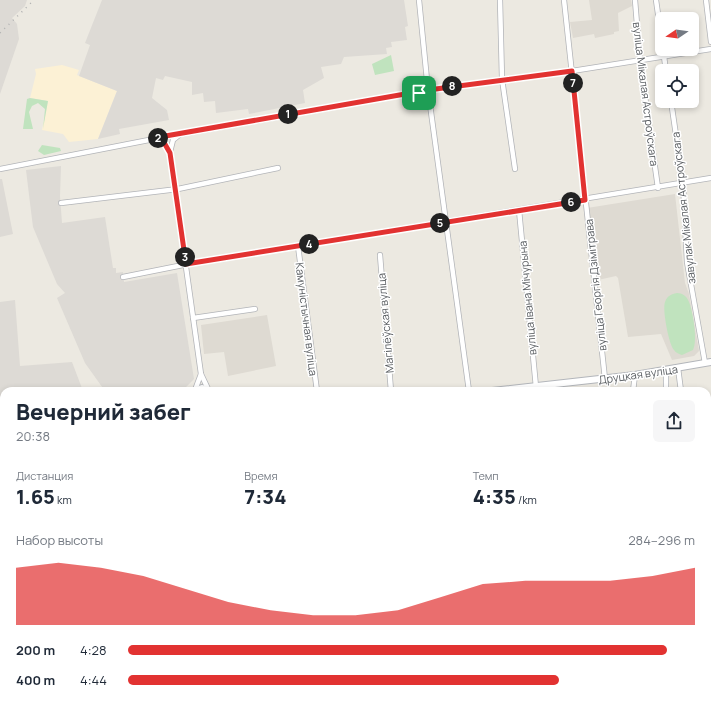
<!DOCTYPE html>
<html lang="ru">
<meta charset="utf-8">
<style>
:root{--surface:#fff;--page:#f6f6f7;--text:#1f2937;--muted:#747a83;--accent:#e23231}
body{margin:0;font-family:Manrope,sans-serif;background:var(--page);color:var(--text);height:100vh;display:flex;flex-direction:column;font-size:15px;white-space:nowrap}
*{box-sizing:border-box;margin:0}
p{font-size:13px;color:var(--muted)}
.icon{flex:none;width:22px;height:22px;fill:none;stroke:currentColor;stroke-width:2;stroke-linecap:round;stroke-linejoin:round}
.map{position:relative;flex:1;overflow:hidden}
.drawer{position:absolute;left:0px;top:387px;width:711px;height:316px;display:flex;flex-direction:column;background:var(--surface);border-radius:12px 12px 0 0;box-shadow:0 2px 6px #0003}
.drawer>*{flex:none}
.needle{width:26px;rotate:257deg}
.tools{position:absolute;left:655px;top:12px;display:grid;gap:8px}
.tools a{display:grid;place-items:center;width:44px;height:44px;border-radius:6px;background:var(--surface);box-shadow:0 2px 6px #0003;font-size:20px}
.pin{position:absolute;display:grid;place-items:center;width:34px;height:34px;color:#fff;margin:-17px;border-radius:8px;box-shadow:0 2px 6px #0006}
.km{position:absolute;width:20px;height:20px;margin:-10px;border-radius:50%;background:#222;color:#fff;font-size:11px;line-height:20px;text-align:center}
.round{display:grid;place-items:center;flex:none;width:42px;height:42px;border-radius:6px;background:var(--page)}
.headline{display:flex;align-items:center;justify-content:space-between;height:68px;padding:0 16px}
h1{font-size:22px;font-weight:800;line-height:30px}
.figures{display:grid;grid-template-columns:repeat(3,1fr);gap:6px;height:68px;padding:4px 16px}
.figures div{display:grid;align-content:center}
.figures b{font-size:20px;font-weight:800}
.figures small{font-size:11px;font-weight:400}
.figures p{font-size:11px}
.chart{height:112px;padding:8px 16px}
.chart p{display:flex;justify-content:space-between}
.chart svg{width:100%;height:72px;margin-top:4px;fill:var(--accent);opacity:.7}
ul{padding:0 16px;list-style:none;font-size:13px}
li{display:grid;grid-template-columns:64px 48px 1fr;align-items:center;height:30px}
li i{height:10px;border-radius:5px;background:var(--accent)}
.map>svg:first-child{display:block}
</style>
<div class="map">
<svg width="711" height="703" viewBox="0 0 711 703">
<rect width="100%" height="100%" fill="#ece9e1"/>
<!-- commercial -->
<polygon fill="#fcf1d5" points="62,65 79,70 77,75 117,91 98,139 69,142 63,134 42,130 48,101 30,98 36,74 35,69"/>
<!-- industrial -->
<g fill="#dddad5">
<polygon points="0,0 27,0 25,6 12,18 17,24 19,39 0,94"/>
<polygon points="102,0 404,0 408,26 405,27 407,40 391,42 392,47 386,48 387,54 344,57 341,64 321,67 324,78 303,90 305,103 249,114 248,109 216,113 215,101 204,102 203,93 192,95 192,82 165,76 163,80 156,78 152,98 167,110 169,120 119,129 120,134 98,139 117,91 79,76 90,45 85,43"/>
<polygon points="61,166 60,196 62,223 105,217 113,268 116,268 116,273 123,272 124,282 177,273 194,379 185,388 170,391 105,391 85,363 57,298 65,293 57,284 33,227 30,203 26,170"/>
<polygon points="0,179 2,179 13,234 0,237"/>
<polygon points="15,300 20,366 72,362 83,391 4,391 4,420 0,420 0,302"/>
</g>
<!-- education -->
<g fill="#dedad2">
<polygon points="589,0 631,0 632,6 618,13 619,31 614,32 614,34 595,38 594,34 573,38 570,22 592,20"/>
<polygon points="675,194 685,283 689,294 699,351 694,356 672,360 661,334 628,337 618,278 616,276 598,280 587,208"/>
<polygon points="267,315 276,366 228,376 224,352 204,354 201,325"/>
</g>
<!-- green -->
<g fill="#c0e3be">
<polygon points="391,55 394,71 375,75 372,64"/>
<polygon points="30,98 48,101 43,129 45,109 38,103 32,106 29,112 33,129 23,129 27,99"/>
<polygon points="42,145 60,148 61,151 44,155 38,151"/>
<path d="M677 293C682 293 687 296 689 302 693 312 698 341 693 350L682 355C679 354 676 353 674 350 669 345 662 309 665 302 667 296 671 294 677 293Z"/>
<polygon points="707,536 711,536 711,703 457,703 456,699 707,699"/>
<polygon points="115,699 418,699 419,703 111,703"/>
</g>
<!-- water -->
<g fill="#a1dafc">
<rect x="707" y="509" width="4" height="27"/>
<polygon points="132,699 161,699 156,703 128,703"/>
<polygon points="418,699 456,699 457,703 419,703"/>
</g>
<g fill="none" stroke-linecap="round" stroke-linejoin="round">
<!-- street casing -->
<g stroke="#b2b4b8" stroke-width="6">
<g id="street">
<polyline points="419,0 428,90 469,391"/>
<polyline points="500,0 502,79 515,169"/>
<polyline points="564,0 605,379"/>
<polyline points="635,0 640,61 658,188"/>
<polyline points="656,0 662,42"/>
<polyline points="706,0 711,42"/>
<polyline points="663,49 666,71"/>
<polyline points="671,101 683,183 687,262 705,363"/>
<polyline points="158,139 162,139 170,153 201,374 209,391"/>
<polyline points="170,152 173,140 178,136"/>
<polyline points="0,169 154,139 428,90 572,71 711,49"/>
<polyline points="61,203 178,189 278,168"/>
<polyline points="519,210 536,387"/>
<polyline points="298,246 317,391"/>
<polyline points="380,255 391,391"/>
<polyline points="123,277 193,263 711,178"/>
<polyline points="193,318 255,309"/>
<polyline points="678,368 681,391"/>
<polyline points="666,370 666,391"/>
<polyline points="195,390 201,374"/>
<polyline points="633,391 635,375"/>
<polyline points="0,440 4,440"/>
<polyline points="707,474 711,476"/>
<polyline points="0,505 4,504"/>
<polyline points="0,567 4,566"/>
<polyline points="0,647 4,647"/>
</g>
</g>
<!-- secondary casing -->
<g stroke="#b3b6bb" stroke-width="8">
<g id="secondary">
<polyline points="194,391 202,388 208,391"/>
<polyline points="492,391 635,375 711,362"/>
<polyline points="37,703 42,699"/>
</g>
</g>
<!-- street -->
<use href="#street" stroke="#fff" stroke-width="4.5"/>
<!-- secondary -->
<use href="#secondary" stroke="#fff" stroke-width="6"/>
<!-- rail -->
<polyline stroke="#b0b1b1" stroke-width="1.5" stroke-dasharray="1 5" stroke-linecap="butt" points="0,33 34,0"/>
</g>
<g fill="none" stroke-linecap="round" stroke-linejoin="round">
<!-- route casing -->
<g stroke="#fff" stroke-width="8">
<polygon id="route" points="572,71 585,200 186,264 170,153 162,139 154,138 428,90"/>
</g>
<!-- route -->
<use href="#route" stroke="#e23231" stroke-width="5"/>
</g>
<g text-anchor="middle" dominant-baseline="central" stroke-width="3" stroke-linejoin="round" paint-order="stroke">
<!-- street labels -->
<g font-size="11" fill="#595d61" stroke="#fff">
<text transform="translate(646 94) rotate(83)">вуліца Мікалая Астроўскага</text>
<text transform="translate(683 208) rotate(-96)">завулак Мікалая Астроўскага</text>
<text transform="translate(595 285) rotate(-96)">вуліца Георгія Дзімітрава</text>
<text transform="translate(527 298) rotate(-95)">вуліца Івана Мічурына</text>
<text transform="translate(307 319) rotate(83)">Камуністычная вуліца</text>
<text transform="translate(385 323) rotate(-95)">Магілёўская вуліца</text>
<text transform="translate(638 374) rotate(-8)">Друцкая вуліца</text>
</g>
</g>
</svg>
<div class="tools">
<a><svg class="needle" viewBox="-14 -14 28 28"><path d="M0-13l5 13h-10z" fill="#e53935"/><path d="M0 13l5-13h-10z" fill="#747a83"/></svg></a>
<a><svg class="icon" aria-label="locate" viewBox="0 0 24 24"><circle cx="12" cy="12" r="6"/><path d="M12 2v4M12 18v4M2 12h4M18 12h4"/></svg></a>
</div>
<div class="pin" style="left:419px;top:93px;background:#1e9e55"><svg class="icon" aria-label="arrive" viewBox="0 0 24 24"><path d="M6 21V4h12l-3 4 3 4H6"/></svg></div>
<b class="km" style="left:288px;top:114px">1</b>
<b class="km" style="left:158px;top:138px">2</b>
<b class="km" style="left:185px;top:257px">3</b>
<b class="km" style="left:309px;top:244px">4</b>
<b class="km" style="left:440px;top:223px">5</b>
<b class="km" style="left:571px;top:202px">6</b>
<b class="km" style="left:573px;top:83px">7</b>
<b class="km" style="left:452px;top:86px">8</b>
<section class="drawer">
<div class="headline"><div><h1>Вечерний забег</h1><p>20:38</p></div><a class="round"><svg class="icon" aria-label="share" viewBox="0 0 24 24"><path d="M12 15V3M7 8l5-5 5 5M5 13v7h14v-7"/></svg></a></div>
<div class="figures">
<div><p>Дистанция</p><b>1.65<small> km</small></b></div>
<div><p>Время</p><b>7:34</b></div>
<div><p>Темп</p><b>4:35<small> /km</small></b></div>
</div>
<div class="chart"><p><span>Набор высоты</span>284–296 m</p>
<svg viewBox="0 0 160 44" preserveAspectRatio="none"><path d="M0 44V9L10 6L20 9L30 14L40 22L50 30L60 35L70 38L80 38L90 35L100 27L110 19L120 17L130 17L140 17L150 14L160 9V44z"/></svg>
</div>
<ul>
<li><b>200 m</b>4:28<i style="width:95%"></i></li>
<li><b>400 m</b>4:44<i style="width:76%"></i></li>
</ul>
</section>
</div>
